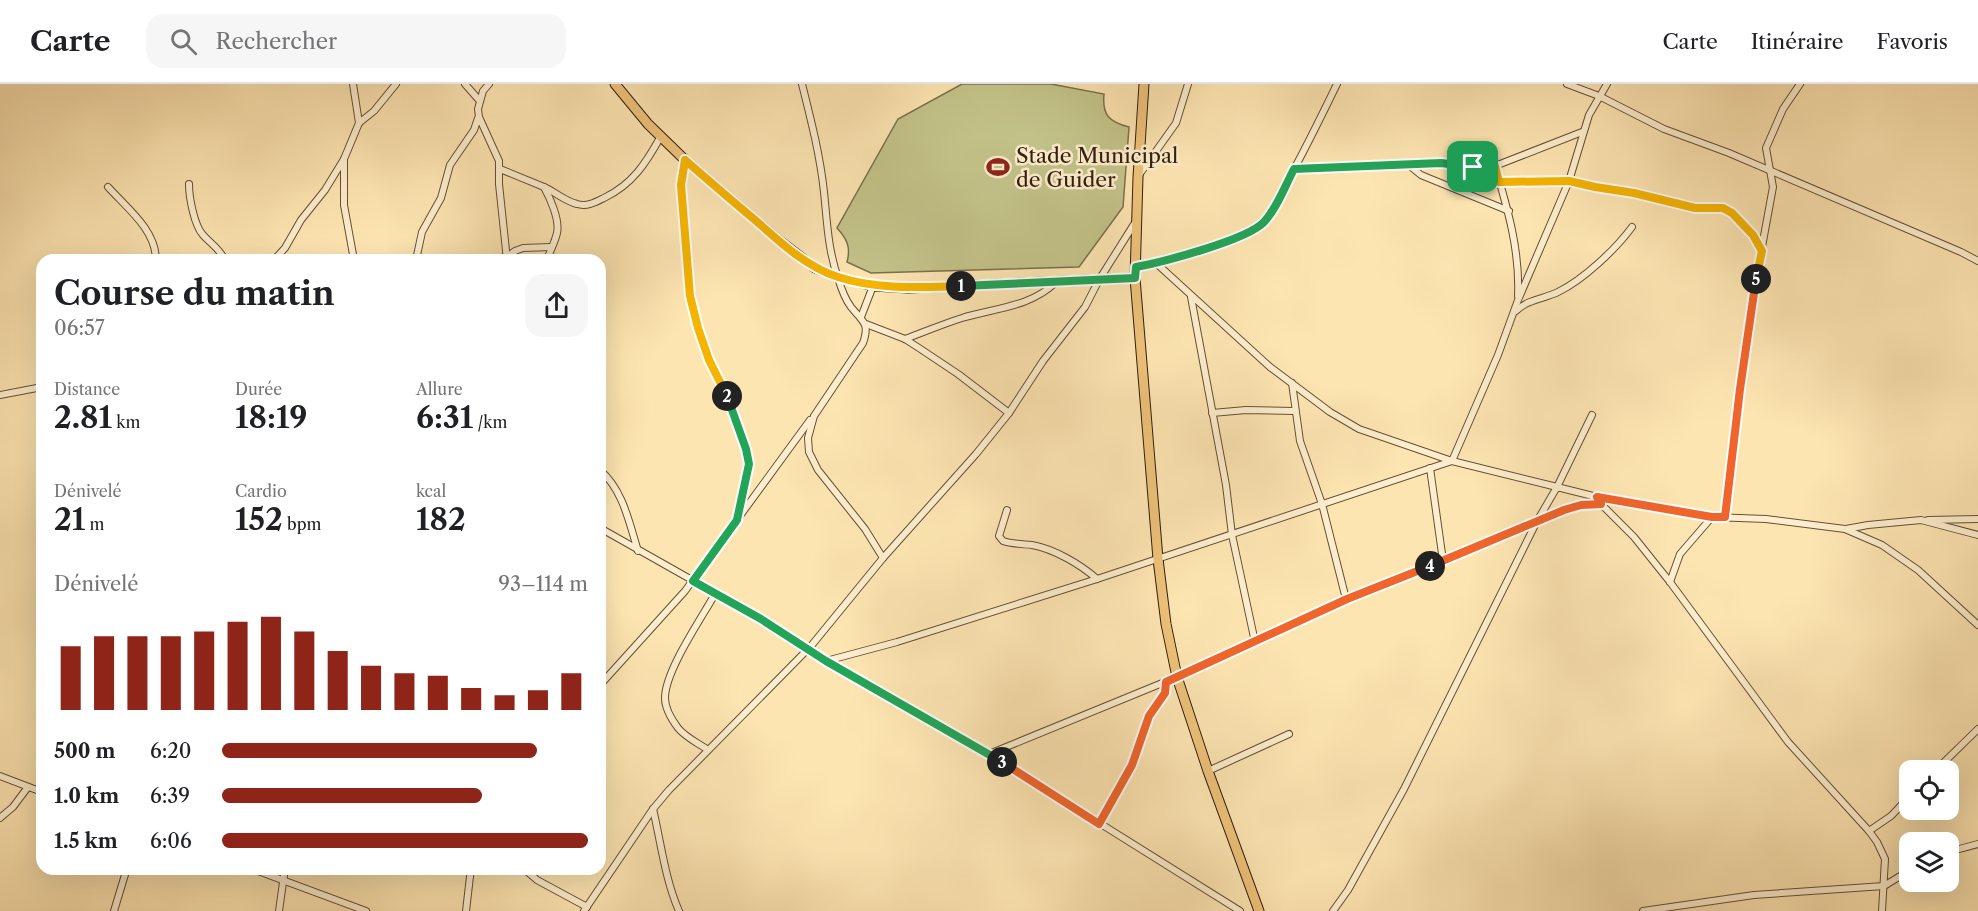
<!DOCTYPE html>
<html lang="fr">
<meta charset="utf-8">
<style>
:root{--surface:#fff;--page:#f6f6f6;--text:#202124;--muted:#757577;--line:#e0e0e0;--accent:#8f2418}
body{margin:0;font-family:"Libre Caslon Text",serif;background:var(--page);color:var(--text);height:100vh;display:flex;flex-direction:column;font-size:22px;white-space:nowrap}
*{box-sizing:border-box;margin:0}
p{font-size:20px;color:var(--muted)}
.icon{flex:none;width:33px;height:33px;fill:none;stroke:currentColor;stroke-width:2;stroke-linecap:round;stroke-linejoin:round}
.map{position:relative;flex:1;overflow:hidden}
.side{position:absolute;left:36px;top:170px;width:570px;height:621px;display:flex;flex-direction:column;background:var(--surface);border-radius:18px;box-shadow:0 6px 24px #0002}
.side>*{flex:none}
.controls{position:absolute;left:1899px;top:676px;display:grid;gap:12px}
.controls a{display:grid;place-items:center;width:60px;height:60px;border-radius:12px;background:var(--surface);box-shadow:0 6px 24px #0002;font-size:30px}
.pin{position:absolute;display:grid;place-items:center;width:51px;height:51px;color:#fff;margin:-26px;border-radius:12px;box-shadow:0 3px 9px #0006}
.km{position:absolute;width:30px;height:30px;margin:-15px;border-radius:50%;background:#222;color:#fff;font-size:16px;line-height:30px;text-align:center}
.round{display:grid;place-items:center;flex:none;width:63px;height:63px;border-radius:18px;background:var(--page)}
.head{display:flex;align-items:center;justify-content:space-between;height:102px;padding:0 18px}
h1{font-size:33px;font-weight:700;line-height:45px}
.figures{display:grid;grid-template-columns:repeat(3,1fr);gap:9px;height:102px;padding:6px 18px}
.figures div{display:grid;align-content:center}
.figures b{font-size:30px;font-weight:700}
.figures small{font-size:16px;font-weight:400}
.figures p{font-size:16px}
.chart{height:168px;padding:12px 18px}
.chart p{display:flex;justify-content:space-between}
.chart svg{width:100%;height:108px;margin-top:6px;stroke:var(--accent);stroke-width:6}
ul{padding:0 18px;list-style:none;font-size:20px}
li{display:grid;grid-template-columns:96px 72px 1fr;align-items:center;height:45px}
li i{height:15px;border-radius:8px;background:var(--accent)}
header{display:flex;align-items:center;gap:36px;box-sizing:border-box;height:84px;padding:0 30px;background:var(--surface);border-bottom:2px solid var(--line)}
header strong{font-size:28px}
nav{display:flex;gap:33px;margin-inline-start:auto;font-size:21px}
.search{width:420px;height:54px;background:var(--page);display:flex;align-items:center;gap:15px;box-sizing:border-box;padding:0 21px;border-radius:18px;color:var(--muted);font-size:22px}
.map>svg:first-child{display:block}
</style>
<header>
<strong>Carte</strong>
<div class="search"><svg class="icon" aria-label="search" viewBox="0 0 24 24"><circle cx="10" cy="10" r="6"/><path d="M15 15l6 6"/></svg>Rechercher</div>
<nav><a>Carte</a><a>Itinéraire</a><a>Favoris</a></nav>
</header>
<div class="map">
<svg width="1978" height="827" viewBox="0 0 1978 827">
<rect width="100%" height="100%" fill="#fde5b2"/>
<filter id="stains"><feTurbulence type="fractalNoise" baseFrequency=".00333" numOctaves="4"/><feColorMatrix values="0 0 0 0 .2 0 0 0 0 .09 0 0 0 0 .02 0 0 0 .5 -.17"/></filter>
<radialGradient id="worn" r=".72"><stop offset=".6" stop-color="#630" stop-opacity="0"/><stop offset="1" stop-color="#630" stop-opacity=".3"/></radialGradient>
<!-- green -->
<path fill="#c3c38a" stroke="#7a704c" stroke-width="1.5" d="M962 0H1051L1104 10C1102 31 1109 38 1129 43L1123 123 1079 183 871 189 847 178C851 163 847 155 837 144L898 35Z"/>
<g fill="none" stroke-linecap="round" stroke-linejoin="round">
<!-- minor casing -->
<g stroke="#644f38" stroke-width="8">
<g id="minor">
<polyline points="353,0 359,39"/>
<polyline points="465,0 479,16"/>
<polyline points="489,0 483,7 478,25 479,33 499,77 499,100 507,176"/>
<path d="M802 0C811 36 820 71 824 108 827 137 828 166 838 194 841 204 845 215 851 223 863 238 870 239 863 259L814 332 808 354 809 368 818 386 865 445 883 474"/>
<polyline points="1567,0 1599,12 1664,45 1729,69 1961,168 1978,177"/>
<polyline points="344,75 344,121 354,176"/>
<path d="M685 76C681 103 683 126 686 153 689 197 692 232 708 274 722 309 744 342 749 380L737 436"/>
<polyline points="1410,82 1421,91 1509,127"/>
<path d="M1495 82C1508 126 1520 167 1518 212"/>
<path d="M500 85 544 103C550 114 560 136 557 149 555 158 550 167 547 176"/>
<polyline points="1294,85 1441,79 1473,83 1495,82 1582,48"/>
<polyline points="1139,91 1176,39 1188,0"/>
<polyline points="1499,98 1569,97 1595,103 1634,109 1695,124 1723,124 1732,129 1753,151 1762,166"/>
<path d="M189 100C189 113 194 141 203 151 211 160 219 164 225 176"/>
<path d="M108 103C127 124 156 146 156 176"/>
<path d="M544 103C555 108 565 117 577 120 587 123 596 118 604 114 633 100 646 79 661 52"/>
<polyline points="274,176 285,164 301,136 325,106 344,75 359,39 374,27 396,0"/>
<polyline points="416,176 422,148 441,114 450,81 474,46 478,34"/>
<polyline points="488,176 507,173 515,167 523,164 551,163"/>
<polyline points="1156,179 1270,283 1330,328 1359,345 1452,377 1498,271 1518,216 1569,97 1589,31 1607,0"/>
<path d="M1136 183C1163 178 1248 156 1264 138 1274 127 1280 111 1287 98 1305 66 1321 33 1337 0"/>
<polyline points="1191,213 1226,401 1232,451 1255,558"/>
<path d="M1516 227C1528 215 1544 215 1558 208 1583 196 1616 165 1632 143"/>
<polyline points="861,233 873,202"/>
<polyline points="866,240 905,255 919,264 958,290 1009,329"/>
<path d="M905 255C924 248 943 240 962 234 995 224 1031 223 1056 198"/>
<polyline points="1292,299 1300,357 1322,420 1346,515"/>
<polyline points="0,311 42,303"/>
<polyline points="1212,329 1246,326 1295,327"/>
<polyline points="1430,384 1443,477"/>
<path d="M600 386C623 406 629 438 638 467"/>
<polyline points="1597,413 1712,433 1766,435 1845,445 1882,461 1918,486 1978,541"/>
<path d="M1007 426 999 452 1003 457C1012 460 1022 460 1032 461 1054 465 1080 480 1097 495"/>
<polyline points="1725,433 1752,217 1773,103 1766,64 1783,25 1800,0"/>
<polyline points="1928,436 1978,435"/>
<polyline points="600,444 761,535 826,577 989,670 1240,827"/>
<polyline points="1846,445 1868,441 1921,436 1978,451"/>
<polyline points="1670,498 1680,470 1712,433"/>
<polyline points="826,577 897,558 1097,495 1452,377 1557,403 1592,331"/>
<polyline points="600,601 685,507 810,336"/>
<path d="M708 666C698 659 685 653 678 644 672 636 665 625 665 614 665 587 701 535 715 510"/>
<polyline points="989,670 1177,593 1346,515 1443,477 1564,426 1580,421 1601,420"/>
<polyline points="1208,687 1289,650"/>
<polyline points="1935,687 1978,645"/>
<polyline points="0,692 42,708"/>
<path d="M653 725C661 759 665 795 679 827"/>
<polyline points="0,734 13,723 28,703"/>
<polyline points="1099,740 1132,681 1149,632 1165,609 1166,598"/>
<polyline points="1869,747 1891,732 1910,712"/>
<polyline points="1948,768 1978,760"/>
<polyline points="250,784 366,827"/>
<polyline points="523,784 537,796 587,823"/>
<polyline points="114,827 127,784"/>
<polyline points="279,827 285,784"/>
<polyline points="466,827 471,784"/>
<polyline points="584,827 653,725 669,706 811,562 883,474 976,370 1009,329 1043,277 1085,223 1099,196 1136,137"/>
<polyline points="1333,827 1348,806 1404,705 1536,439 1557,403 1597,413 1601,420 1634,453 1670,498 1788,658 1869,747 1877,758 1885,775 1882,827"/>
<polyline points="1643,827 1754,811 1884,802 1910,786"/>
</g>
</g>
<!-- primary casing -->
<g stroke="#311d0f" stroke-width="11">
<g id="primary">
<polyline points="615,0 648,40 685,76 776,154 815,184 837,193 873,202 908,204 1135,194 1158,475 1166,540 1177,593 1208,687 1259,827"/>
<polyline points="1135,194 1138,93 1144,0"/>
</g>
</g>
<!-- minor -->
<use href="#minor" stroke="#feeecd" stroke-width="6"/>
<!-- primary -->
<use href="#primary" stroke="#eec279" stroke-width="9"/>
</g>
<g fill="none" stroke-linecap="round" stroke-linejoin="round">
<!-- split-1 casing -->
<g stroke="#fff" stroke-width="12">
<path id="split-1" d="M961 202 1135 194 1136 183C1163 178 1247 156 1264 138 1277 124 1285 102 1294 85L1441 79 1473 83"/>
</g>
<!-- split-2 casing -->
<g stroke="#fff" stroke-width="12">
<path id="split-2" d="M727 312 709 276 698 244 690 212 681 101 685 76C708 96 731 116 755 136 779 157 806 183 838 193 878 206 920 203 961 202"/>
</g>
<!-- split-3 casing -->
<g stroke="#fff" stroke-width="12">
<polyline id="split-3" points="727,312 746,365 749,380 737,436 693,497 761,535 826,577 1002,678"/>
</g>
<!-- split-4 casing -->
<g stroke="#fff" stroke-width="12">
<polyline id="split-4" points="1002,678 1099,740 1132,681 1149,632 1165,609 1166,598 1347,515 1430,482"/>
</g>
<!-- split-5 casing -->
<g stroke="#fff" stroke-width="12">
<polyline id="split-5" points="1430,482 1564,426 1581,421 1601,420 1597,413 1712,433 1725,433 1740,305 1756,195"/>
</g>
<!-- split-6 casing -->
<g stroke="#fff" stroke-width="12">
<polyline id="split-6" points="1473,83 1495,82 1499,98 1569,97 1595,103 1634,109 1695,124 1723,124 1732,129 1753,151 1762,167 1756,195"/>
</g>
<!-- split-1 -->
<use href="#split-1" stroke="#22a559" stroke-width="8"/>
<!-- split-2 -->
<use href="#split-2" stroke="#f5b400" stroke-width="8"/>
<!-- split-3 -->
<use href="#split-3" stroke="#22a559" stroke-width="8"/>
<!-- split-4 -->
<use href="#split-4" stroke="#f0652b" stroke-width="8"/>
<!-- split-5 -->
<use href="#split-5" stroke="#f0652b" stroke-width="8"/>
<!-- split-6 -->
<use href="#split-6" stroke="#f5b400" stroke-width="8"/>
</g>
<!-- icons -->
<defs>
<g id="stadium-bare" transform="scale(1.8)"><path d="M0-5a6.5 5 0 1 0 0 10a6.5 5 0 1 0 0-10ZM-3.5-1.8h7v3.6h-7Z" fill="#8f2418" stroke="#feeecd" stroke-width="2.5" paint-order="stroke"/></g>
</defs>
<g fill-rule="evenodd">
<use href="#stadium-bare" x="998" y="83"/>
</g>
<g text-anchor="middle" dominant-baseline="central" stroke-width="5" stroke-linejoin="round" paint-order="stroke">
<!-- poi labels -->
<g font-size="21" fill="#311d0f" stroke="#feeecd" text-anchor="start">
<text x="1016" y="71">Stade Municipal<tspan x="1016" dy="24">de Guider</tspan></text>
</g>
</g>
<rect width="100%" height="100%" filter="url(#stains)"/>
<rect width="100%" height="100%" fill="url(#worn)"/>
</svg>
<div class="controls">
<a><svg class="icon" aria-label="locate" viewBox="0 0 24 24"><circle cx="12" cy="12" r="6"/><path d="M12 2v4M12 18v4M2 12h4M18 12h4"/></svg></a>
<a><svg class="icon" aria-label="layers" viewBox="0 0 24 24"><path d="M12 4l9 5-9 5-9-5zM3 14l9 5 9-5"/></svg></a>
</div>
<div class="pin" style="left:1473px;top:83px;background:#1e9e55"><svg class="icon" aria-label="arrive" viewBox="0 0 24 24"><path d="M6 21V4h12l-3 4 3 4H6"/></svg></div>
<b class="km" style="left:961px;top:202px">1</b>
<b class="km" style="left:727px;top:312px">2</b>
<b class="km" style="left:1002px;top:678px">3</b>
<b class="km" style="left:1430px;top:482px">4</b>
<b class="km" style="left:1756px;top:195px">5</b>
<section class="side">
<div class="head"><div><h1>Course du matin</h1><p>06:57</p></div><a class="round"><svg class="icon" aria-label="share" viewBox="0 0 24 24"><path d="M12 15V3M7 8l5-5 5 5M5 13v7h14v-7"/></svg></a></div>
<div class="figures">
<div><p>Distance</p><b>2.81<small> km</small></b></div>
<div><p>Durée</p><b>18:19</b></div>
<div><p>Allure</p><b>6:31<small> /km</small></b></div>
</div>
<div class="figures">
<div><p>Dénivelé</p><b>21<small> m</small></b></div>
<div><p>Cardio</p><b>152<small> bpm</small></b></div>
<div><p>kcal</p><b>182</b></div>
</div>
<div class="chart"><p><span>Dénivelé</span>93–114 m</p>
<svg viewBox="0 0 160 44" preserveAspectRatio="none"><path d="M5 44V18M15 44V14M25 44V14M35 44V14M45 44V12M55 44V8M65 44V6M75 44V12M85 44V20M95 44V26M105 44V29M115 44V30M125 44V35M135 44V38M145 44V36M155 44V29"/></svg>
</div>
<ul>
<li><b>500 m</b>6:20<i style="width:86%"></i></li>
<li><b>1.0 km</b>6:39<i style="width:71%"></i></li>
<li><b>1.5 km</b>6:06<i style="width:100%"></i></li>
</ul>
</section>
</div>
